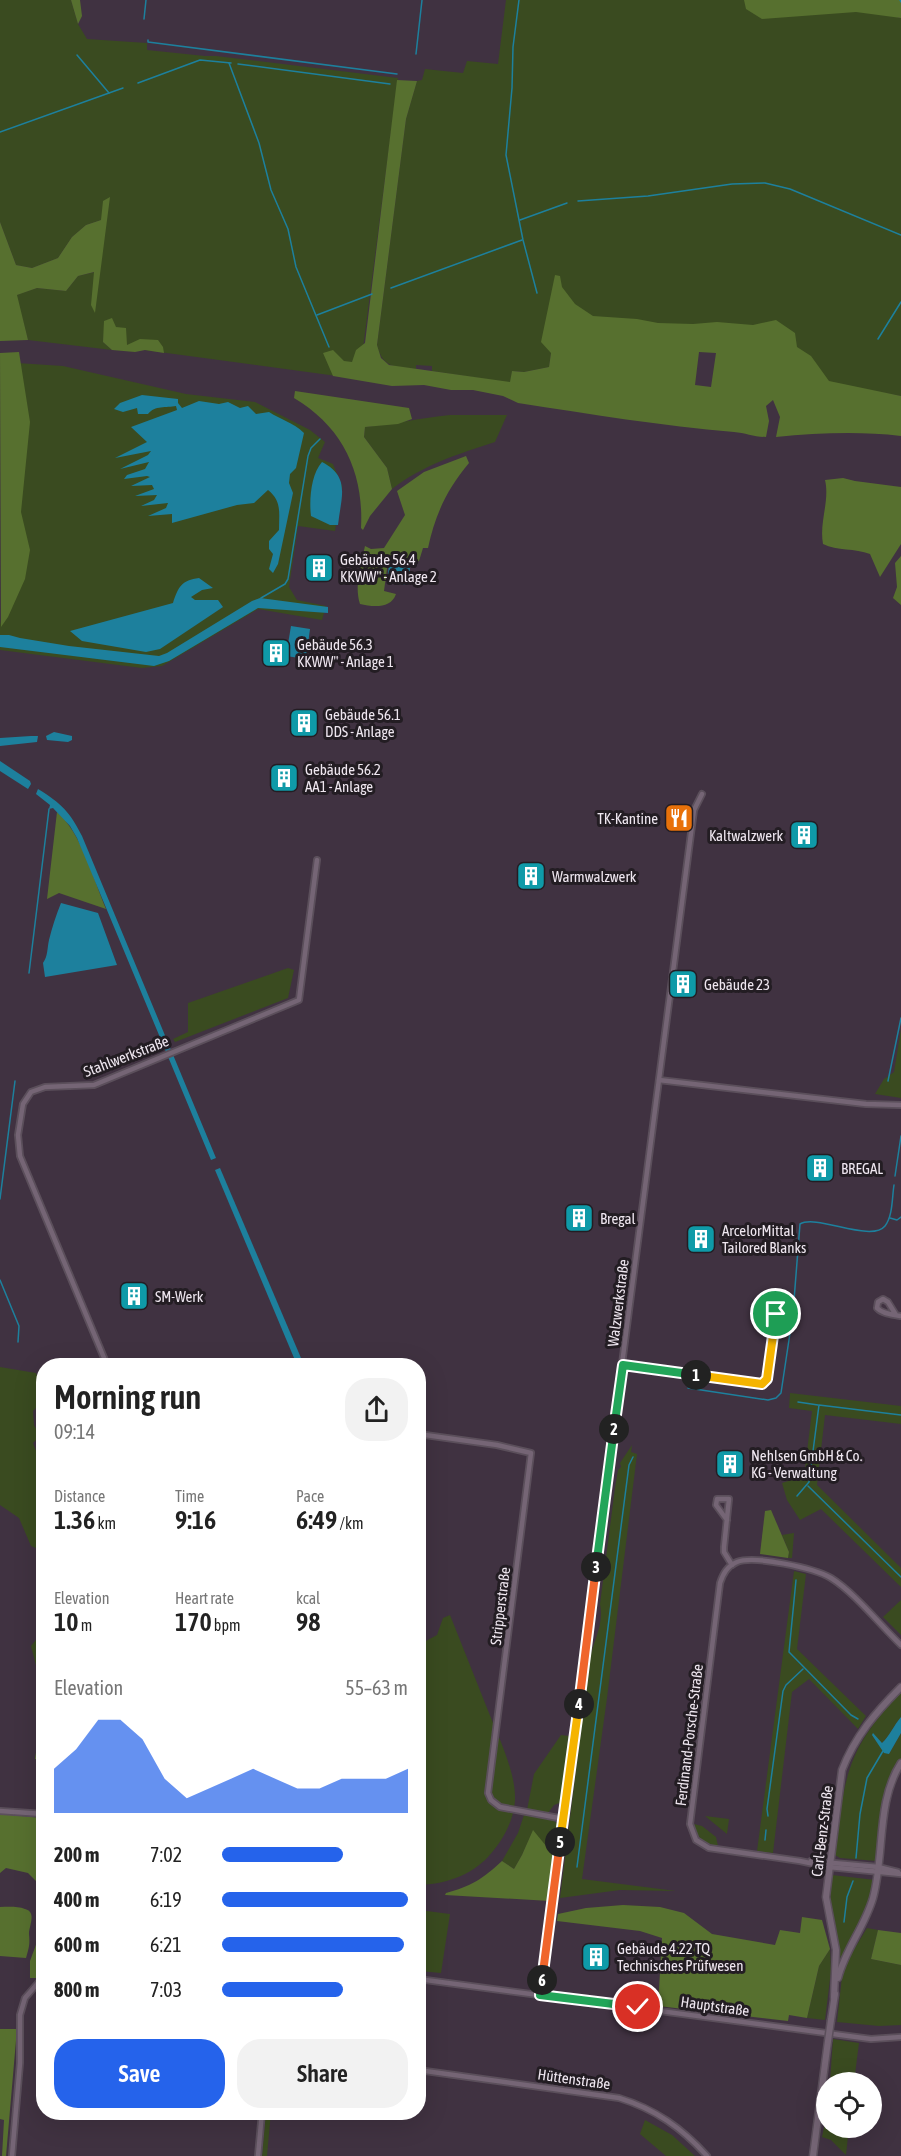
<!DOCTYPE html>
<meta charset="utf-8">
<style>
:root{--surface:#fff;--page:#f2f2f2;--text:#222;--muted:#767676;--accent:#2563eb}
body{margin:0;font-family:"Asap Condensed",sans-serif;background:var(--page);color:var(--text);height:100vh;display:flex;flex-direction:column;font-size:22px;white-space:nowrap}
*{box-sizing:border-box;margin:0}
p{font-size:20px;color:var(--muted)}
.icon{flex:none;width:33px;height:33px;fill:none;stroke:currentColor;stroke-width:2;stroke-linecap:round;stroke-linejoin:round}
.map{position:relative;flex:1;overflow:hidden}
.drawer{position:absolute;left:36px;top:1358px;width:390px;height:762px;display:flex;flex-direction:column;background:var(--surface);border-radius:24px;box-shadow:0 6px 24px #0002}
.drawer>*{flex:none}
.tools{position:absolute;left:816px;top:2072px;display:grid;gap:12px}
.tools a{display:grid;place-items:center;width:66px;height:66px;border-radius:50%;background:var(--surface);box-shadow:0 6px 24px #0002;font-size:30px}
.pin{position:absolute;display:grid;place-items:center;width:51px;height:51px;color:#fff;margin:-26px;border:3px solid #fff;border-radius:50%;box-shadow:0 2px 6px #0007}
.km{position:absolute;width:30px;height:30px;margin:-15px;border-radius:50%;background:#222;color:#fff;font-size:16px;line-height:30px;text-align:center}
.round{display:grid;place-items:center;flex:none;width:63px;height:63px;border-radius:24px;background:var(--page)}
.summary{display:flex;align-items:center;justify-content:space-between;height:102px;padding:0 18px}
h1{font-size:33px;font-weight:600;line-height:45px}
.metrics{display:grid;grid-template-columns:repeat(3,1fr);gap:9px;height:102px;padding:6px 18px}
.metrics div{display:grid;align-content:center}
.metrics b{font-size:26px;font-weight:600}
.metrics small{font-size:16px;font-weight:400}
.metrics p{font-size:16px}
.chart{height:168px;padding:12px 18px}
.chart p{display:flex;justify-content:space-between}
.chart svg{width:100%;height:108px;margin-top:6px;fill:var(--accent);opacity:.7}
.button{display:flex;gap:12px;margin-top:auto;padding:12px 18px}
.button a{flex:1;height:69px;border-radius:24px;background:var(--accent);color:#fff;font-size:24px;font-weight:600;line-height:69px;text-align:center}
.button a+a{background:var(--page);color:var(--text)}
ul{padding:0 18px;list-style:none;font-size:20px}
li{display:grid;grid-template-columns:96px 72px 1fr;align-items:center;height:45px}
li i{height:15px;border-radius:8px;background:var(--accent)}
.map>svg:first-child{display:block}
</style>
<div class="map">
<svg width="901" height="2156" viewBox="0 0 901 2156">
<rect width="100%" height="100%" fill="#403241"/>
<!-- green -->
<g fill="#3a4b20">
<polygon points="0,0 71,0 78,24 87,39 147,43 147,50 205,56 216,56 398,78 359,379 122,347 104,334 103,342 112,350 28,340 16,295 37,288 66,291 78,276 95,272 91,305 103,201 101,220 86,225 72,237 58,258 32,268 16,265 0,222"/>
<path d="M506 0H894L898 18H901V396L826 382 777 333 551 353 549 367 524 372 512 371 511 383 432 371V366L416 365V369C395 366 383 369 377 345L406 119 417 81 422 80 425 69 463 73 467 61 498 64Z"/>
<polygon points="17,363 63,366 186,394 255,402 310,430 325,442 318,458 333,464 342,486 335,531 298,526 289,587 297,600 326,606 322,620 258,609 162,666 142,668 0,650 0,625 10,557"/>
<path d="M450 415H507L495 442C458 454 423 465 392 489L387 468 364 437 365 427C394 424 421 418 450 415Z"/>
<polygon points="288,968 294,970 288,998 175,1042 173,1039 188,1032 188,1003"/>
<polygon points="901,1029 901,1098 875,1094 884,1079 894,1072"/>
<polygon points="0,1367 36,1373 43,1395 43,1401 33,1411 34,1425 40,1436 33,1443 43,1469 43,1551 31,1546 19,1518 0,1505"/>
<polygon points="790,1393 901,1406 901,1424 825,1415 817,1485 901,1568 901,1587 821,1509 800,1520 787,1500 782,1483 804,1476 812,1411 789,1408"/>
<path d="M632 1445 631 1452 637 1454 607 1698 582 1879 676 1891 620 1890 560 1898 590 1658C594 1639 604 1625 600 1604L615 1488 618 1470 621 1467 620 1463Z"/>
<polygon points="794,1533 792,1558 788,1558 789,1552 782,1535"/>
<polygon points="794,1571 806,1574 797,1649 866,1716 858,1729 809,1679 792,1692 773,1853 757,1851"/>
<polygon points="901,1600 901,1635 883,1617"/>
<path d="M450 1615C463 1648 476 1680 489 1713 499 1738 516 1773 515 1800 514 1821 502 1842 488 1857 470 1876 445 1884 419 1885L418 1642H424L437 1635 443 1618Z"/>
<polygon points="43,1631 43,1672 38,1673 31,1646"/>
<path d="M901 1693V1717C894 1725 889 1737 882 1743L873 1734 875 1740 882 1746V1750L889 1754 901 1733V1759L895 1769 877 1861 840 1858 835 1855C844 1781 845 1749 901 1693Z"/>
<polygon points="561,1735 569,1736 562,1802 554,1805 548,1813 527,1810 534,1774"/>
<polygon points="524,1815 553,1820 559,1825 560,1832 556,1858 533,1831 522,1855 514,1869 502,1861 518,1833"/>
<polygon points="705,1816 729,1819 727,1834"/>
<path d="M694 1824 702 1826 716 1837 718 1846C704 1844 696 1837 694 1824Z"/>
<polygon points="832,1875 875,1880 872,1898 841,1960 830,1902"/>
<polygon points="419,1910 450,1914 441,1973 419,1971"/>
<polygon points="867,1928 878,1930 871,1959 901,1965 901,2025 879,2026 837,2022 842,1976 850,1956"/>
<polygon points="830,1949 831,1971 825,2020 807,2018 819,1966"/>
<polygon points="833,2039 859,2043 854,2082 830,2082"/>
<polygon points="266,2112 271,2112 267,2156 262,2156"/>
<polygon points="826,2118 826,2127 849,2127 846,2155 831,2140 822,2137"/>
<polygon points="645,2120 672,2135 695,2156 666,2156 640,2134"/>
</g>
<!-- forest -->
<g fill="#57702f" fill-rule="evenodd">
<polygon points="71,0 80,0 82,16 78,24"/>
<polygon points="744,0 901,0 901,18 856,12 762,19 746,9"/>
<path d="M397 80 417 81 406 119 377 345 381 358 389 365 510 382 512 371 524 372 549 367 551 353 541 342 555 275 560 276 562 287 575 304 593 316 637 319 658 323 693 324 717 322 753 325 776 320 795 333 797 347 811 356 829 381 901 396V436C859 431 818 433 776 437L780 417 773 400 766 406 769 421 766 437C755 437 745 433 734 432 662 426 590 414 518 403L503 396 473 390H451L424 385 392 386 333 376 323 353 333 350 344 361 352 362 356 350 365 343ZM699 352 716 353 711 387 695 385Z"/>
<polygon points="110,197 95,313 91,305 94,272 78,276 66,291 37,288 17,295 28,340 0,341 0,222 16,265 32,268 58,258 72,237 86,225 101,220 103,201"/>
<polygon points="112,318 116,327 126,328 127,345 140,339 158,340 163,347 164,353 145,350 135,352 112,350 103,342 104,321"/>
<polygon points="19,352 30,422 21,512 30,550 25,579 8,617 1,627 0,353"/>
<path d="M295 391 409 408 412 419 398 424 365 427 364 437 387 468 392 489 370 516 363 530 361 528C364 473 343 427 294 398Z"/>
<path d="M466 456 469 463C447 489 435 515 428 548H423L419 561 411 563 388 561 384 591 396 594C391 609 373 607 360 604 354 586 361 564 365 546L371 549 384 548 405 515 397 491 424 472Z"/>
<path d="M843 478 855 481 901 487V544L880 577 870 554C855 548 837 551 823 544 819 522 830 501 825 480Z"/>
<polygon points="901,556 901,605 893,598 897,587 895,563"/>
<path d="M57 812C82 834 93 878 106 909L59 893 47 899Z"/>
<polygon points="771,1510 789,1552 788,1558 760,1554 765,1511"/>
<polygon points="43,1672 44,1672 43,1760 35,1759 43,1707 39,1673"/>
<polygon points="0,1814 43,1818 43,1905 37,1904 37,1882 28,1873 6,1868 0,1873"/>
<path d="M533 1830 556 1858 550 1901 445 1895 446 1893C470 1887 484 1878 502 1861L514 1869 522 1855Z"/>
<polygon points="623,1905 660,1907 684,1913 712,1934 775,1945 780,1930 800,1933 802,1917 822,1920 830,1949 819,1966 807,2018 789,2015 788,2021 658,2006 662,1938 640,1931 557,1921 558,1914 586,1908"/>
<path d="M0 1907C8 1907 17 1906 25 1909 37 1912 29 1926 29 1934 30 1945 29 1947 26 1958L0 1956Z"/>
<polygon points="878,1930 901,1933 901,1965 871,1959"/>
<polygon points="43,1940 43,1964 36,1978 30,1978 30,1961 37,1942"/>
<polygon points="0,2029 17,2029 6,2156 2,2156 4,2120 0,2119"/>
</g>
<!-- water -->
<g fill="#1d809d">
<path d="M142 395 178 399V403L182 408 199 401 219 404 228 402 240 408 248 406 256 414 269 412C281 420 293 422 304 433L296 468 290 474 289 483 293 493 278 564 273 573 269 569 273 554 269 549V541L279 530C279 513 282 501 268 490L254 503 237 505 172 523V514L148 516 166 508 168 503 141 506 154 500 157 495 135 496 154 489 152 485 131 486 150 477 147 476 124 479 127 475 145 469 149 462 120 469 148 455 151 451 115 458 147 442 131 427 177 410 176 406C166 408 155 405 148 414H138L137 408 123 412 114 409 120 403Z"/>
<path d="M322 462C351 477 341 497 338 525H330L311 516C309 500 311 474 322 462Z"/>
<polygon points="389,565 410,568 408,585 387,582"/>
<path d="M199 578 213 588 202 590 191 597 195 600H218L223 607 160 649 146 652 82 641 70 631 173 603C178 587 182 580 199 578Z"/>
<polygon points="260,598 328,607 328,613 258,608 169,661 154,666 0,647 0,635 9,635 20,638 69,646 159,656 167,653 252,601"/>
<polygon points="291,626 310,629 306,659 286,656"/>
<polygon points="54,732 72,736 72,740 68,742 47,740 46,736"/>
<polygon points="31,736 38,736 37,742 0,746 0,738"/>
<polygon points="0,761 30,781 31,784 28,789 0,771"/>
<path d="M38 789C61 803 70 812 82 836L216 1158 211 1160 77 838 70 826 53 808 49 809 50 805 36 794Z"/>
<path d="M61 903 98 913 117 965 45 977 43 963C48 956 47 949 49 940 52 928 56 915 61 903Z"/>
<polygon points="220,1168 304,1365 297,1365 215,1170"/>
<path d="M901 1717V1733L889 1754 884 1753 872 1735 873 1733 882 1743C889 1737 894 1725 901 1717Z"/>
</g>
<g fill="none" stroke-linecap="round" stroke-linejoin="round">
<!-- stream -->
<g stroke="#1d809d" stroke-width="1.5">
<polyline points="519,0 513,47 512,88 506,155 523,240 537,293"/>
<polyline points="900,0 901,2"/>
<polyline points="144,19 146,0"/>
<polyline points="148,40 148,42 397,74"/>
<polyline points="416,54 422,0"/>
<polyline points="77,55 109,93"/>
<polyline points="229,63 259,143 271,190 288,229 296,267 329,347"/>
<polyline points="238,64 390,84"/>
<polyline points="138,83 200,60 231,63"/>
<polyline points="0,132 123,88"/>
<polyline points="578,201 648,196 732,184 765,183 790,189 901,235"/>
<polyline points="520,220 567,203"/>
<polyline points="391,288 522,240"/>
<polyline points="317,315 372,294"/>
<polyline points="878,339 901,302"/>
<polyline points="261,598 285,584 288,579 308,456 311,448 320,439"/>
<polyline points="29,973 49,809"/>
<polyline points="888,1081 901,1018"/>
<polyline points="895,1176 901,1136"/>
<polyline points="0,1199 15,1081"/>
<polyline points="890,1218 897,1220 901,1217"/>
<polyline points="0,1280 19,1326 18,1342"/>
<path d="M688 1388 768 1400 776 1398 781 1393 793 1313 800 1224C817 1214 871 1243 885 1226 893 1216 892 1197 894 1185"/>
<polyline points="798,1402 818,1405"/>
<polyline points="808,1486 901,1577"/>
<polyline points="797,1496 809,1482 819,1405 901,1415"/>
<polyline points="796,1580 789,1652 851,1715 858,1719"/>
<polyline points="768,1816 767,1809 783,1691 786,1685 803,1669"/>
<polyline points="765,1840 766,1830"/>
<polyline points="856,1858 860,1814 867,1778 883,1751"/>
<polyline points="577,1867 629,1465 633,1457"/>
<polyline points="844,1922 847,1897 853,1881"/>
</g>
<!-- minor casing -->
<g stroke="#5b4f5b" stroke-width="8">
<g id="minor">
<polyline points="659,1080 866,1104 901,1105"/>
<path d="M896 1315 888 1302 883 1299 878 1302 877 1308C882 1314 894 1315 901 1316"/>
<polyline points="107,1365 20,1156 18,1135 23,1104 31,1092 45,1087 94,1085 299,1000 317,860"/>
<polyline points="623,1365 762,1384 767,1379 777,1307 773,1302"/>
<polyline points="418,1434 497,1445 531,1453 488,1793 491,1800 500,1807 564,1819"/>
<polyline points="727,1520 716,1505 717,1499 729,1499 724,1547 724,1552 732,1565"/>
<path d="M901 1645C880 1625 855 1593 831 1578 814 1568 754 1555 737 1562 727 1566 723 1574 720 1583L690 1824 696 1840 709 1848 800 1861 829 1867 901 1874"/>
<polyline points="0,1811 44,1814"/>
<polyline points="811,1861 878,1867 898,1872"/>
<polyline points="418,1979 871,2039 901,2037"/>
<polyline points="540,1995 694,810 702,794"/>
<path d="M418 2070 619 2098C655 2109 682 2128 707 2156"/>
<polyline points="12,2156 20,2063 20,2015 25,1998 44,1976"/>
<polyline points="258,2156 262,2112"/>
</g>
</g>
<!-- tertiary casing -->
<g stroke="#5b4f5b" stroke-width="9">
<g id="tertiary">
<path d="M838 1978C845 1950 865 1926 873 1898 885 1854 876 1802 901 1763"/>
<path d="M834 1997 836 1950 826 1897 842 1770C855 1736 876 1712 901 1687"/>
<polyline points="831,2020 835,1994"/>
<polyline points="813,2156 828,2041"/>
</g>
</g>
<!-- minor -->
<use href="#minor" stroke="#756575" stroke-width="4.5"/>
<!-- tertiary -->
<use href="#tertiary" stroke="#756575" stroke-width="6"/>
<!-- tertiary-bridge casing -->
<g stroke="#5b4f5b" stroke-width="9" stroke-linecap="butt">
<polyline id="tertiary-bridge" points="828,2041 831,2020"/>
</g>
<!-- tertiary-bridge -->
<use href="#tertiary-bridge" stroke="#756575" stroke-width="6"/>
</g>
<g fill="none" stroke-linecap="round" stroke-linejoin="round">
<!-- split-1 casing -->
<g stroke="#fff" stroke-width="12">
<polyline id="split-1" points="696,1375 762,1384 767,1379 776,1314"/>
</g>
<!-- split-2 casing -->
<g stroke="#fff" stroke-width="12">
<polyline id="split-2" points="614,1429 623,1365 696,1375"/>
</g>
<!-- split-3 casing -->
<g stroke="#fff" stroke-width="12">
<polyline id="split-3" points="596,1567 614,1429"/>
</g>
<!-- split-4 casing -->
<g stroke="#fff" stroke-width="12">
<polyline id="split-4" points="579,1704 596,1567"/>
</g>
<!-- split-5 casing -->
<g stroke="#fff" stroke-width="12">
<polyline id="split-5" points="560,1842 579,1704"/>
</g>
<!-- split-6 casing -->
<g stroke="#fff" stroke-width="12">
<polyline id="split-6" points="542,1980 560,1842"/>
</g>
<!-- split-7 casing -->
<g stroke="#fff" stroke-width="12">
<polyline id="split-7" points="542,1980 540,1995 638,2007"/>
</g>
<!-- split-1 -->
<use href="#split-1" stroke="#f5b400" stroke-width="8"/>
<!-- split-2 -->
<use href="#split-2" stroke="#22a559" stroke-width="8"/>
<!-- split-3 -->
<use href="#split-3" stroke="#22a559" stroke-width="8"/>
<!-- split-4 -->
<use href="#split-4" stroke="#f0652b" stroke-width="8"/>
<!-- split-5 -->
<use href="#split-5" stroke="#f5b400" stroke-width="8"/>
<!-- split-6 -->
<use href="#split-6" stroke="#f0652b" stroke-width="8"/>
<!-- split-7 -->
<use href="#split-7" stroke="#22a559" stroke-width="8"/>
</g>
<!-- icons -->
<defs>
<g id="building-square" transform="scale(1.5)"><rect x="-9" y="-9" width="18" height="18" rx="4" fill="#0f9aa8" stroke="#231d23"/><path d="M-4-6H4V6H1V3H-1V6H-4ZM-2.5-4.3h1.7v1.8h-1.7ZM.8-4.3h1.7v1.8H.8ZM-2.5-1h1.7V.8h-1.7ZM.8-1h1.7V.8H.8Z" fill="#fff"/></g>
<g id="restaurant-square" transform="scale(1.5)"><rect x="-9" y="-9" width="18" height="18" rx="4" fill="#e8710a" stroke="#231d23"/><path d="M-5-6h1v4h1v-4h1v4h1v-4h1v5L-1.5 .5V6h-2V.5L-5-1ZM5-6V6H3V1.5H1.5Q1.5-4 5-6Z" fill="#fff"/></g>
</defs>
<g fill-rule="evenodd">
<use href="#building-square" x="319" y="568"/>
<use href="#building-square" x="276" y="653"/>
<use href="#building-square" x="304" y="723"/>
<use href="#building-square" x="284" y="778"/>
<use href="#restaurant-square" x="679" y="818"/>
<use href="#building-square" x="804" y="835"/>
<use href="#building-square" x="531" y="876"/>
<use href="#building-square" x="683" y="984"/>
<use href="#building-square" x="820" y="1168"/>
<use href="#building-square" x="579" y="1218"/>
<use href="#building-square" x="701" y="1239"/>
<use href="#building-square" x="134" y="1296"/>
<use href="#building-square" x="730" y="1464"/>
<use href="#building-square" x="596" y="1957"/>
</g>
<g text-anchor="middle" dominant-baseline="central" stroke-width="6" stroke-linejoin="round" paint-order="stroke">
<!-- poi labels -->
<g font-size="15" fill="#efe7f0" stroke="#231d23" text-anchor="start">
<text x="340" y="559">Gebäude 56.4<tspan x="340" dy="17">KKWW" - Anlage 2</tspan></text>
<text x="297" y="644">Gebäude 56.3<tspan x="297" dy="17">KKWW" - Anlage 1</tspan></text>
<text x="325" y="714">Gebäude 56.1<tspan x="325" dy="17">DDS - Anlage</tspan></text>
<text x="305" y="769">Gebäude 56.2<tspan x="305" dy="17">AA1 - Anlage</tspan></text>
<text x="658" y="818" text-anchor="end">TK-Kantine</text>
<text x="783" y="835" text-anchor="end">Kaltwalzwerk</text>
<text x="552" y="876">Warmwalzwerk</text>
<text x="704" y="984">Gebäude 23</text>
<text x="841" y="1168">BREGAL</text>
<text x="600" y="1218">Bregal</text>
<text x="722" y="1230">ArcelorMittal<tspan x="722" dy="17">Tailored Blanks</tspan></text>
<text x="155" y="1296">SM-Werk</text>
<text x="751" y="1455">Nehlsen GmbH &amp; Co.<tspan x="751" dy="17">KG - Verwaltung</tspan></text>
<text x="617" y="1948">Gebäude 4.22 TQ<tspan x="617" dy="17">Technisches Prüfwesen</tspan></text>
</g>
<!-- street labels -->
<g font-size="15" fill="#efe7f0" stroke="#231d23">
<text transform="translate(126 1056) rotate(-21)">Stahlwerkstraße</text>
<text transform="translate(618 1303) rotate(-83)">Walzwerkstraße</text>
<text transform="translate(500 1606) rotate(-83)">Stripperstraße</text>
<text transform="translate(689 1735) rotate(-83)">Ferdinand-Porsche-Straße</text>
<text transform="translate(822 1831) rotate(-83)">Carl-Benz-Straße</text>
<text transform="translate(715 2006) rotate(8)">Hauptstraße</text>
<text transform="translate(574 2079) rotate(8)">Hüttenstraße</text>
</g>
</g>
</svg>
<div class="tools">
<a><svg class="icon" aria-label="locate" viewBox="0 0 24 24"><circle cx="12" cy="12" r="6"/><path d="M12 2v4M12 18v4M2 12h4M18 12h4"/></svg></a>
</div>
<div class="pin" style="left:776px;top:1314px;background:#1e9e55"><svg class="icon" aria-label="arrive" viewBox="0 0 24 24"><path d="M6 21V4h12l-3 4 3 4H6"/></svg></div>
<div class="pin" style="left:638px;top:2007px;background:#d93025"><svg class="icon" aria-label="check" viewBox="0 0 24 24"><path d="M5 12l5 5 9-10"/></svg></div>
<b class="km" style="left:696px;top:1375px">1</b>
<b class="km" style="left:614px;top:1429px">2</b>
<b class="km" style="left:596px;top:1567px">3</b>
<b class="km" style="left:579px;top:1704px">4</b>
<b class="km" style="left:560px;top:1842px">5</b>
<b class="km" style="left:542px;top:1980px">6</b>
<section class="drawer">
<div class="summary"><div><h1>Morning run</h1><p>09:14</p></div><a class="round"><svg class="icon" aria-label="share" viewBox="0 0 24 24"><path d="M12 15V3M7 8l5-5 5 5M5 13v7h14v-7"/></svg></a></div>
<div class="metrics">
<div><p>Distance</p><b>1.36<small> km</small></b></div>
<div><p>Time</p><b>9:16</b></div>
<div><p>Pace</p><b>6:49<small> /km</small></b></div>
</div>
<div class="metrics">
<div><p>Elevation</p><b>10<small> m</small></b></div>
<div><p>Heart rate</p><b>170<small> bpm</small></b></div>
<div><p>kcal</p><b>98</b></div>
</div>
<div class="chart"><p><span>Elevation</span>55–63 m</p>
<svg viewBox="0 0 160 44" preserveAspectRatio="none"><path d="M0 44V26L10 18L20 6L30 6L40 14L50 30L60 38L70 34L80 30L90 26L100 30L110 34L120 34L130 30L140 30L150 30L160 26V44z"/></svg>
</div>
<ul>
<li><b>200 m</b>7:02<i style="width:65%"></i></li>
<li><b>400 m</b>6:19<i style="width:100%"></i></li>
<li><b>600 m</b>6:21<i style="width:98%"></i></li>
<li><b>800 m</b>7:03<i style="width:65%"></i></li>
</ul>
<div class="button"><a>Save</a><a>Share</a></div>
</section>
</div>
